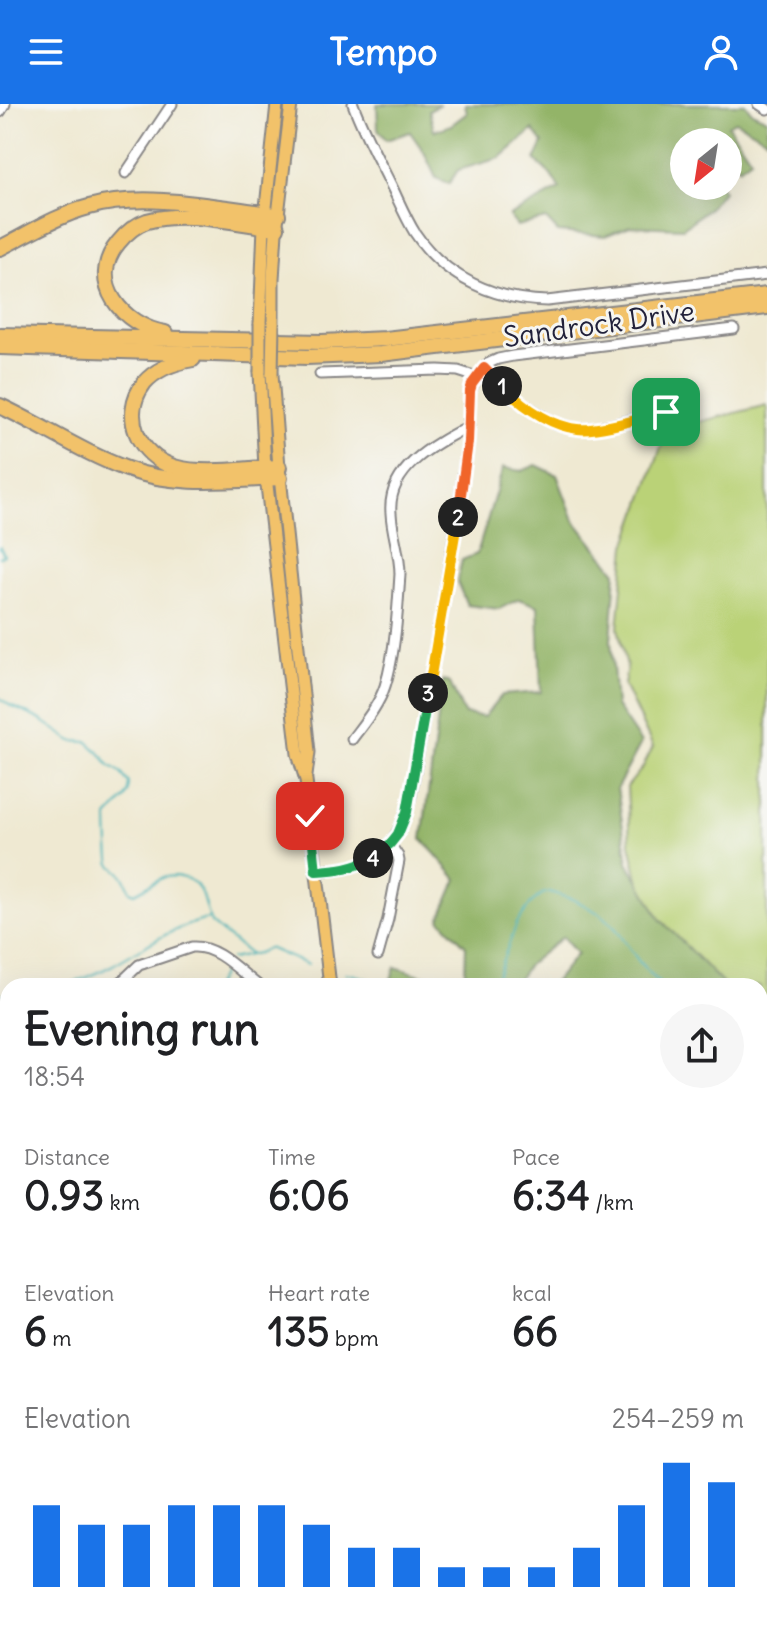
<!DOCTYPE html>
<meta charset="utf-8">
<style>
:root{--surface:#fff;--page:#f6f6f6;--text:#202124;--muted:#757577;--accent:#1a73e8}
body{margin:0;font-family:Delius,sans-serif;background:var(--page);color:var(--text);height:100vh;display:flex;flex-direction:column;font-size:30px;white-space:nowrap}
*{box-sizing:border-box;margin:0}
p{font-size:26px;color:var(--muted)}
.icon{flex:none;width:44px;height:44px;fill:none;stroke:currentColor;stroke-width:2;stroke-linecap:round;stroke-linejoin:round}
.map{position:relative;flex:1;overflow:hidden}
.details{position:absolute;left:0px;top:874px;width:768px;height:648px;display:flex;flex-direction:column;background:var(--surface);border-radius:24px 24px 0 0;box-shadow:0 8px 32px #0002}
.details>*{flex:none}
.needle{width:52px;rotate:210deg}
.fabs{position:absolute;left:670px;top:24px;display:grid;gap:16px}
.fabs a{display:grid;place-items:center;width:72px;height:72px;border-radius:50%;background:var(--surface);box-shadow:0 8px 32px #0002;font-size:40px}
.pin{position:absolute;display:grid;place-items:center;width:68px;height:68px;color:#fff;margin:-34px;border-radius:16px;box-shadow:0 4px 12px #0006}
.km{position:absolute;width:40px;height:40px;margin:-20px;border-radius:50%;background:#222;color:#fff;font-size:22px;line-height:40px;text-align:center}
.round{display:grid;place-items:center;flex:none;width:84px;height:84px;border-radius:42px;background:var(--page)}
.head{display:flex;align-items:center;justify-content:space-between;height:136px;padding:0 24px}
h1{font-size:44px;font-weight:800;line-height:60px}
.stats{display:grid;grid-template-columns:repeat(3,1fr);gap:12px;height:136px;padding:8px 24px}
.stats div{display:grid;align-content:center}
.stats b{font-size:40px;font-weight:800}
.stats small{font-size:22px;font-weight:400}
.stats p{font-size:22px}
.chart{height:224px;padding:16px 24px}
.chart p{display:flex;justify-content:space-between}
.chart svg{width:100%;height:144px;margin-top:8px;stroke:var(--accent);stroke-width:6}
header{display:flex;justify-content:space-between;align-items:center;height:104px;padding:0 24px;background:var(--accent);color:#fff;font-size:36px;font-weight:800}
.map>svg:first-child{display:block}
</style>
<header><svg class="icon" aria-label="menu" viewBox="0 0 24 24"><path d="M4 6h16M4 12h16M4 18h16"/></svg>Tempo<svg class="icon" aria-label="person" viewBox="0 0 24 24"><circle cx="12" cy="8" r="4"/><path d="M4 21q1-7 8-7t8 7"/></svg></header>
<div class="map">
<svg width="767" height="1522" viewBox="0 0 767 1522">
<rect width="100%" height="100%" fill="#f6f6f2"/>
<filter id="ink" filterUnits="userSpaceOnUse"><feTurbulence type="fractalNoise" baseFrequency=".0125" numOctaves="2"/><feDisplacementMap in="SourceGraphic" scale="16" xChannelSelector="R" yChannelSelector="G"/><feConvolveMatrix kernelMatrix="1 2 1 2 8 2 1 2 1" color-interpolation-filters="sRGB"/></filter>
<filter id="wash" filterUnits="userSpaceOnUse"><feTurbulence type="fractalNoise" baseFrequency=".006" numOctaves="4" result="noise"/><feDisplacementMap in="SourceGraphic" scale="32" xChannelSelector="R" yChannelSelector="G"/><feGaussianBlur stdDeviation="1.8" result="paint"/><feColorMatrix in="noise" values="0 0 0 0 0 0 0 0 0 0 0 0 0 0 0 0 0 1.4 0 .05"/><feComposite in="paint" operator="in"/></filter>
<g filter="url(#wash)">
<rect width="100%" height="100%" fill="#efe9d2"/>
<!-- green -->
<polygon fill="#bad277" stroke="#6e7a59" stroke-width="2" points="767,301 767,925 760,919 760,882 720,882 644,800 630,740 627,683 643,663 653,643 624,581 627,563 618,524 626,442 667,326"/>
<!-- forest -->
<g fill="#93b468" stroke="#5a6b52" stroke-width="2">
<polygon points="377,0 440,0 429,6 434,27 451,21 467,9 465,0 745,0 752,8 767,15 767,35 735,17 728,21 751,55 739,64 728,45 728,38 699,30 695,36 696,38 684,38 684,82 720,82 723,87 710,103 683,124 630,122 605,132 558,128 546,115 517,122 509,112 560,85 550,70 535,56 543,39 533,26 500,54 458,66 449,80 436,74 424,48 410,28 386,36 378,25"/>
<polygon points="536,361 557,371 574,416 616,468 611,536 616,602 641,639 617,684 628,758 660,815 725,882 551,882 577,850 563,833 529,860 513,882 389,882 395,863 449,880 465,868 466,842 440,815 457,775 422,735 443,576 450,579 464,610 484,613 502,591 541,588 538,502 519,495 499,505 467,501 457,478 462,456 477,450 503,364 522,367"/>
<polygon points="760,1322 767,1325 767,1386 760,1382"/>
<polygon points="767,1391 767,1522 685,1522 689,1514 760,1514 760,1400"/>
<polygon points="400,1514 596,1514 601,1522 397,1522"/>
</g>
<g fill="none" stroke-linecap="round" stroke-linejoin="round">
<!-- stream -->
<g stroke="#3fb0b6" stroke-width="2">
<polyline points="0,443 4,451 0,453"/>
<path d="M0 594 9 601 41 616 72 637 88 638 101 650 109 661 119 667 129 679 128 688 125 694 108 713C108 718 109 756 111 760 114 764 118 766 121 769 125 774 128 781 130 787L135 789 164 773 176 772 188 775 196 780 203 792 211 819 249 850"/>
<polyline points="231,855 258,849 268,844 308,861"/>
<path d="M345 869C357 871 370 874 380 882"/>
<path d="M63 882C79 877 96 870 111 862 142 845 173 822 209 815"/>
<polyline points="215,882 226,862"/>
<polyline points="493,882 517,819 531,799 542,790 550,788 575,796 602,811 613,821 640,859 662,882"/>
<polyline points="0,890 8,890"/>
<polyline points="760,955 767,959"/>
<polyline points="0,1110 8,1113"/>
<polyline points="760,1488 767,1476"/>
<polyline points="500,1514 500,1522"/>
</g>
</g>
</g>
<g filter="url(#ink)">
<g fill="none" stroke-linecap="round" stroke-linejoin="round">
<!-- minor casing -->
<g stroke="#888686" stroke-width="13">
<g id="minor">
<path d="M353 0C363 27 377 53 390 79 398 95 405 113 415 129 445 174 495 196 547 197L767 171"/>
<polyline points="759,0 767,5"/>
<polyline points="0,8 5,0"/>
<polyline points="126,69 172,0"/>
<polyline points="484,264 518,297 556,320 576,325 598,324 689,302"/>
<polyline points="320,270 438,266 458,267 477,273"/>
<path d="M352 635C364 619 379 601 385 582 395 551 398 503 400 470 400 449 392 430 391 409 387 364 435 340 469 322"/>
<path d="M316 767C373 765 397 748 411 692L458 407 468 338 470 287 477 273 489 259 498 255 513 252 734 225"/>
<polyline points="378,851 388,815 399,757 398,752 390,740"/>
<path d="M117 882 139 861 192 843C217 841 240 868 259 882"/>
<polyline points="760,1265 767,1257"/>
<polyline points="86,1522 89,1514"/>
</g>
</g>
<!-- major casing -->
<g stroke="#888686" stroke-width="15">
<g id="major">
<polyline points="260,220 264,122 277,0"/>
<polyline points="273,220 273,175 276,128 291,0"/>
<polyline points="260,268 265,364 298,650 306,676 330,882"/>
<polyline points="272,270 279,363 309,648 306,672"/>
<polyline points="291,1522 292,1514"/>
<polyline points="309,1522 310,1514"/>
</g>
</g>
<!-- highway casing -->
<g stroke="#888686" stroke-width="18">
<g id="highway">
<path d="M0 144C28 130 58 111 89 103 146 87 220 104 278 111"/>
<path d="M165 229C123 222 86 178 118 139 126 129 135 121 147 117 187 106 237 119 277 124"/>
<polyline points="0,231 322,238 385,235 767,191"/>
<polyline points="0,243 307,253 381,250 767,203"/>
<path d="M193 255C176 258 156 265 144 279 120 311 138 352 174 363 205 372 247 364 279 363"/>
<path d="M0 302C43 322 83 349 127 365 176 383 230 376 280 374"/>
</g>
</g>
<!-- minor -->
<use href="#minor" stroke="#fff" stroke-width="9"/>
<!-- major -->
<use href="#major" stroke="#f2c26a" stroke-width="11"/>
<!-- highway -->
<use href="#highway" stroke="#f2c26a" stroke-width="14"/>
<!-- major-bridge casing -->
<g stroke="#888686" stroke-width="15" stroke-linecap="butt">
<g id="major-bridge">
<polyline points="260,268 260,220"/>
<polyline points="272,270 273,220"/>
</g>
</g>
<!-- major-bridge -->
<use href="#major-bridge" stroke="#f2c26a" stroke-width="11"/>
</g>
</g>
<g fill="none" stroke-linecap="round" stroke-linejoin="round" filter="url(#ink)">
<!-- split-1 casing -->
<g stroke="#fff" stroke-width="16">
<path id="split-1" d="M502 282C522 301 550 322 578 325 597 328 646 313 666 308"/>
</g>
<!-- split-2 casing -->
<g stroke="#fff" stroke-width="16">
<polyline id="split-2" points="458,413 468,338 470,287 472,280 484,264 502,282"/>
</g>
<!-- split-3 casing -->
<g stroke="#fff" stroke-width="16">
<polyline id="split-3" points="428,589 458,413"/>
</g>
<!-- split-4 casing -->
<g stroke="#fff" stroke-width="16">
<polyline id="split-4" points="373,754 390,740 398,730 407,708 428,589"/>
</g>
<!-- split-5 casing -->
<g stroke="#fff" stroke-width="16">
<path id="split-5" d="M310 712 316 767C337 766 354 764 373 754"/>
</g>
<!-- split-1 -->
<use href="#split-1" stroke="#f5b400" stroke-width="10"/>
<!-- split-2 -->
<use href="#split-2" stroke="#f0652b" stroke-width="10"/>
<!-- split-3 -->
<use href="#split-3" stroke="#f5b400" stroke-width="10"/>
<!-- split-4 -->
<use href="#split-4" stroke="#22a559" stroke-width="10"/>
<!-- split-5 -->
<use href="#split-5" stroke="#22a559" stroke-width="10"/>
</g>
<g text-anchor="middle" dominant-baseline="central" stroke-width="6" stroke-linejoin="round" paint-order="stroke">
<!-- street labels -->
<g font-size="28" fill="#22223b" stroke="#f6f6f2">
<text transform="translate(599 220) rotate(-8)">Sandrock Drive</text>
</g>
</g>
</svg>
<div class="fabs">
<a><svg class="needle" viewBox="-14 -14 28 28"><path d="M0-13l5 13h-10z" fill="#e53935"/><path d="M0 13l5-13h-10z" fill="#757577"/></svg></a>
</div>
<div class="pin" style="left:666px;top:308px;background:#1e9e55"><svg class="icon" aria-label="arrive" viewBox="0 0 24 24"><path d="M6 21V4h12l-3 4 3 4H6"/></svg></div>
<div class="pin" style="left:310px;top:712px;background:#d93025"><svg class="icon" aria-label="check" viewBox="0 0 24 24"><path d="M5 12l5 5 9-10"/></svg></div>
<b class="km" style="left:502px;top:282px">1</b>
<b class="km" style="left:458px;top:413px">2</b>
<b class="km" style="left:428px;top:589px">3</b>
<b class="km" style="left:373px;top:754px">4</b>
<section class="details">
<div class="head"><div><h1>Evening run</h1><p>18:54</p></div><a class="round"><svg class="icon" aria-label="share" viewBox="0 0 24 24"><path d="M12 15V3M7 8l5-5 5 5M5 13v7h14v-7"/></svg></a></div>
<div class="stats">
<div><p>Distance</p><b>0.93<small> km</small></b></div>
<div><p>Time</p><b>6:06</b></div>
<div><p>Pace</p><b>6:34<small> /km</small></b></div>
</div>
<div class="stats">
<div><p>Elevation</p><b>6<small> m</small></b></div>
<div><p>Heart rate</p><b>135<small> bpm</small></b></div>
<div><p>kcal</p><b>66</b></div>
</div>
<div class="chart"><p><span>Elevation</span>254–259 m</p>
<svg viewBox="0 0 160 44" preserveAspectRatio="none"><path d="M5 44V19M15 44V25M25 44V25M35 44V19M45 44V19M55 44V19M65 44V25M75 44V32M85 44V32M95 44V38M105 44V38M115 44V38M125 44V32M135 44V19M145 44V6M155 44V12"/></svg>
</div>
</section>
</div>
